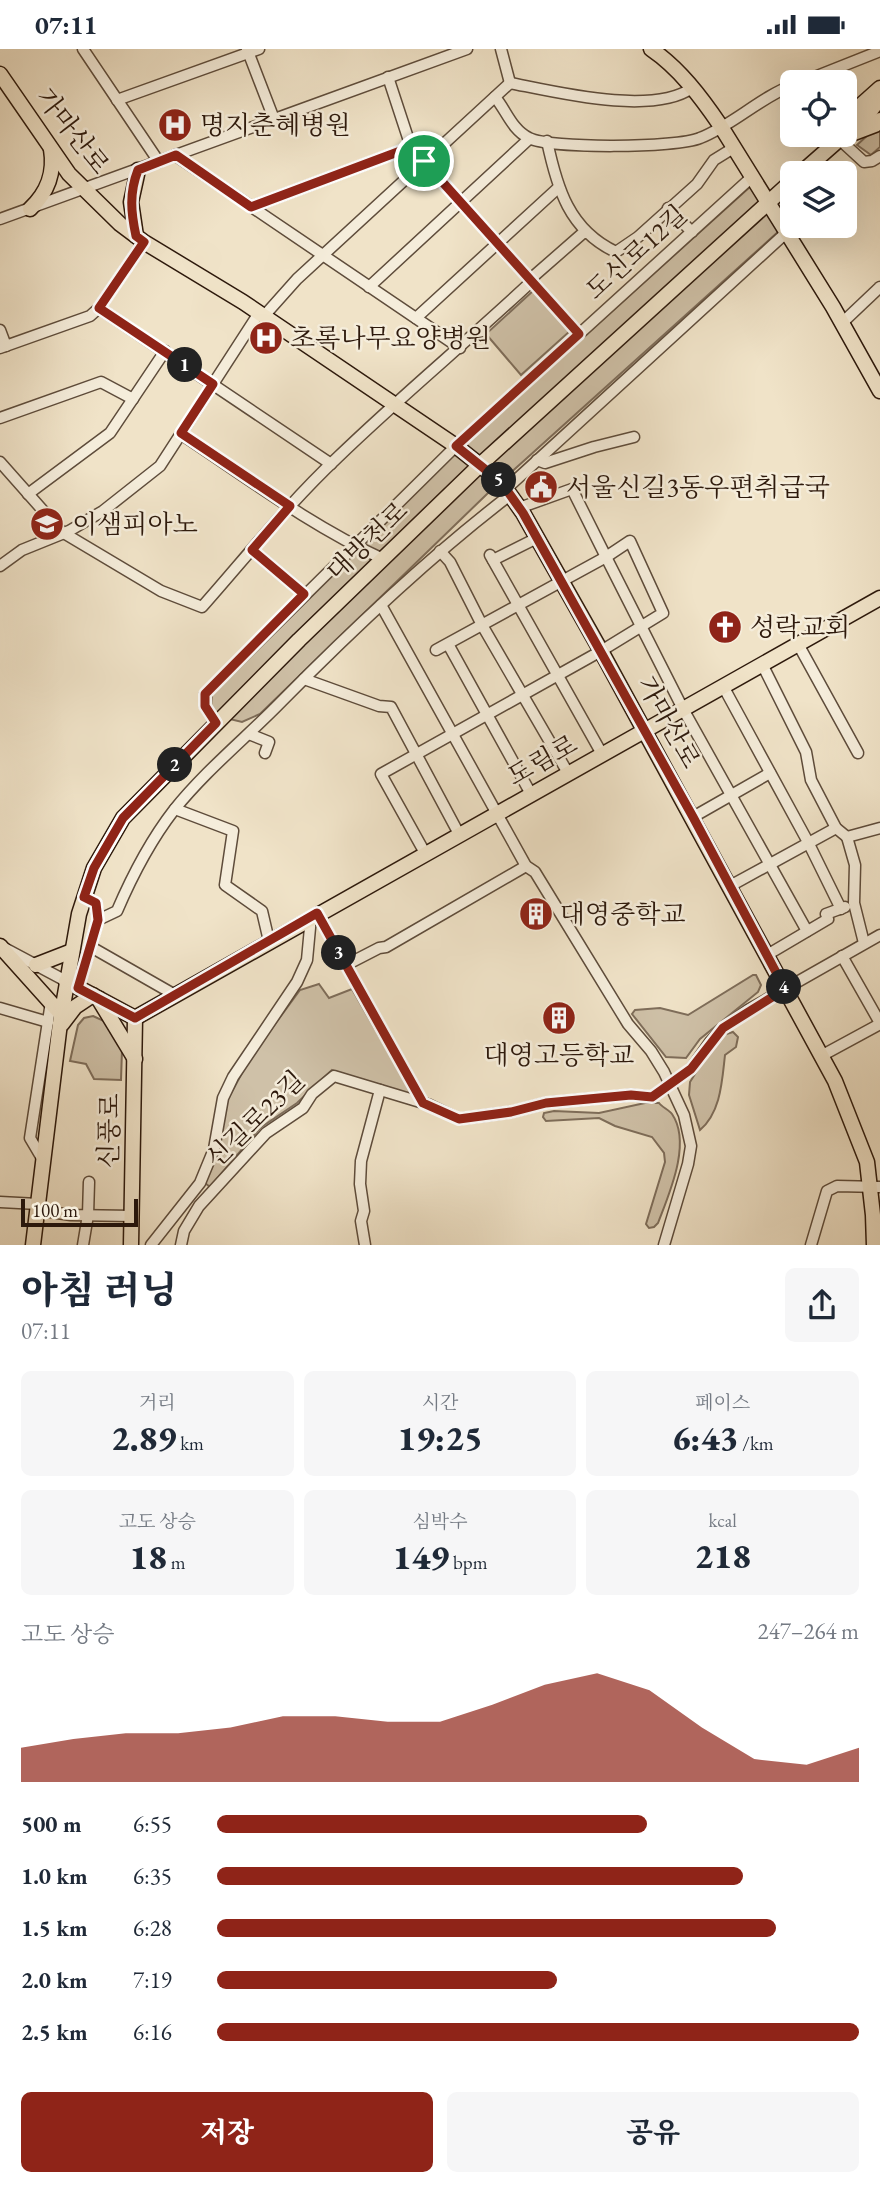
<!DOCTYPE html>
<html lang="ko">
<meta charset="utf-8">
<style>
:root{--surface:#fff;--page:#f6f6f7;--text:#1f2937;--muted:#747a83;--accent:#8f2418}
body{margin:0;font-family:"EB Garamond","Noto Serif KR",serif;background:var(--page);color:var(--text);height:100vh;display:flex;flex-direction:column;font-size:26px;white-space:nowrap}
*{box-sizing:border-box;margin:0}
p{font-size:23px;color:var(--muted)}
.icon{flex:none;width:38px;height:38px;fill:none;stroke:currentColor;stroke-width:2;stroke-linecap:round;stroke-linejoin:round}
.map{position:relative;height:1196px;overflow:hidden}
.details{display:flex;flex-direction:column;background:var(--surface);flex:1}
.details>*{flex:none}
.fabs{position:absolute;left:780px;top:21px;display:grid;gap:14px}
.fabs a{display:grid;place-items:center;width:77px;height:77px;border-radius:10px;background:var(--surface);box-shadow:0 7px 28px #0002;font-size:35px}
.scale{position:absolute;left:21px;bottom:18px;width:117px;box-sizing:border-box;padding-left:7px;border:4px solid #2d190c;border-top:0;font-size:19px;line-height:24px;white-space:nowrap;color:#2d190c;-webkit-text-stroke:5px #f5eddb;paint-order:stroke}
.pin{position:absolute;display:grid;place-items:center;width:60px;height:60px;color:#fff;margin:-30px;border:4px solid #fff;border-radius:50%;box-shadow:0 2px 7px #0007}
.km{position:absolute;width:35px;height:35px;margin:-18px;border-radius:50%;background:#222;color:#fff;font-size:19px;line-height:35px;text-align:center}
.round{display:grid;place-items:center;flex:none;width:74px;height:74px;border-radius:10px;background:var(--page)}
.overview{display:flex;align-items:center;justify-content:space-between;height:119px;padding:0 21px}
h1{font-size:38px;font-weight:800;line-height:52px}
.figures{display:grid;grid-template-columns:repeat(3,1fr);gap:10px;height:119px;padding:7px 21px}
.figures div{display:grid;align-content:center;border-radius:10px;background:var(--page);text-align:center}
.figures b{font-size:35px;font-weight:800}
.figures small{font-size:19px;font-weight:400}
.figures p{font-size:19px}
.chart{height:196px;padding:14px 21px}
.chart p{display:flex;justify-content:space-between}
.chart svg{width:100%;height:126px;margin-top:7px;fill:var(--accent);opacity:.7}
.primary-button{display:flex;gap:14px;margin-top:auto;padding:14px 21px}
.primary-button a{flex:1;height:80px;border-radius:10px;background:var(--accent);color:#fff;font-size:28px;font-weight:800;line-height:80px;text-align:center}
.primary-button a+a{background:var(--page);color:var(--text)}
ul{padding:0 21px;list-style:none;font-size:23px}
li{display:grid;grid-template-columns:112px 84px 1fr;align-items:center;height:52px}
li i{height:18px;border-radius:9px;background:var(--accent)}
.status{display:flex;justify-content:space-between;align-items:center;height:49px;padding:0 35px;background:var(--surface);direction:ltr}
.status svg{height:19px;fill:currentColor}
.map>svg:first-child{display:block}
</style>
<div class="status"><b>07:11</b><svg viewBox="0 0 49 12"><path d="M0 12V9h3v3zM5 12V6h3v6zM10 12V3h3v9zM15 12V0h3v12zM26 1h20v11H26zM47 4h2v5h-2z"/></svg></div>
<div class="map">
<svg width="880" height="1196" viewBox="0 0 880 1196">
<rect width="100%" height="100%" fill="#f0e3c8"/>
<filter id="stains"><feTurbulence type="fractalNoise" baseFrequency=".00286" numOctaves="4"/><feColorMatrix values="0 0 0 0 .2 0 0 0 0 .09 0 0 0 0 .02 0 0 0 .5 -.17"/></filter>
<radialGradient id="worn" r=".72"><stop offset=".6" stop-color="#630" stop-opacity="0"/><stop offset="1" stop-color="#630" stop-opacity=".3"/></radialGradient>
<!-- green -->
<g fill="#cfc1a8" stroke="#7e6d5a" stroke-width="2">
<polygon points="880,75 880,98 871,106 857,96"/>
<polygon points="751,137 779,182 487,445 260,665 242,673 217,667 211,657 212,645 471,389"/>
<polygon points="534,241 570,282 521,326 486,285"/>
<polygon points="753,926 756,926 761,936 758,943 700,990 686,1009 666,1008 632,965 635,961 660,959 688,966"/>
<polygon points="319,935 329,949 352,940 413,1046 380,1041 332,1021 297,1054 260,1079 210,1138 205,1134 227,1052 250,1009 300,941"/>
<polygon points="93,967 104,972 122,1001 121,1031 94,1030 86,1015 70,1012 78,976 84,969"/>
<path d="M733 983 738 988 736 998 725 1006C722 1032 721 1063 700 1081L689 1046 690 1033 713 996 723 986Z"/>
<path d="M645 1054H659C662 1058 669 1061 672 1065 692 1094 669 1145 658 1174L654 1178 649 1179 646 1175 665 1113 664 1104 652 1088 615 1077 599 1069 546 1072 543 1068 544 1064 554 1062 599 1064Z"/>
</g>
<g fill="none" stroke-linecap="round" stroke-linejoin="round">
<!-- minor casing -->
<g stroke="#5e4c3b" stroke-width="13">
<g id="minor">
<polyline points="83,0 159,113"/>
<polyline points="247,0 274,70"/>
<polyline points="501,0 510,34"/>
<polyline points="388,28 411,98 579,285"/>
<polyline points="802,33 880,2"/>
<path d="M510 34C556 43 652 67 692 39"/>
<path d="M495 48C506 61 512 81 529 89 550 100 677 99 700 89 733 76 759 49 793 36"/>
<polyline points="117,51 259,0"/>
<polyline points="840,91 864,113 872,112 880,107"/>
<path d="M547 92C557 139 569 181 616 203L638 188 697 135 714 111 735 98"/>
<polyline points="175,106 460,299"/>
<polyline points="251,158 411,98"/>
<polyline points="668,159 692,183"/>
<polyline points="0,170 467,0"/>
<polyline points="369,238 529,90"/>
<polyline points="99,259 331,415"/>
<polyline points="264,267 297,230 510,34"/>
<polyline points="416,269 558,139"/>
<polyline points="842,274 880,238"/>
<polyline points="0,281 6,297"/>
<polyline points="0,299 90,267 99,259 144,193"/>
<polyline points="0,369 101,333 133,350"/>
<path d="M181 385C246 428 311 477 383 510"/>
<polyline points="537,411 545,414 594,398 634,388"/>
<path d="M0 413 62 483 161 542 202 558C247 507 289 454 338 408 401 347 468 292 532 232L535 226 583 184H586"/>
<polyline points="506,440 787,183"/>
<polyline points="28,445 110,384 165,302"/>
<polyline points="252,501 304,545"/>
<polyline points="440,502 450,513 482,576 568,724"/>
<polyline points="490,506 602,705"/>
<polyline points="493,511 537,489"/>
<polyline points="0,517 22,501 69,482 103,462 160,417 259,264"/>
<polyline points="381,556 526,817 535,823 628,975 651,1002 664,1023 684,1066 691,1097 688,1115 664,1196"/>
<polyline points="448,595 531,745"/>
<polyline points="798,595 858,704"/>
<polyline points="436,601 606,508 683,660 807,882"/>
<polyline points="762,615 806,703 811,731 836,779 847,788 880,779"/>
<polyline points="304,630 379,657 391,658 459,785"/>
<polyline points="723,637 808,793 841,860"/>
<polyline points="216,674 205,657 205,645 456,397 753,127"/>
<polyline points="249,685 269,693 265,704"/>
<polyline points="175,760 233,782 225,836 262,862 269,892"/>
<polyline points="693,768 770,724"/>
<polyline points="847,788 855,816 854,854 864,894"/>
<polyline points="425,804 381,725 601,602 663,564 630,492 606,508 572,440 519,459"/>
<polyline points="730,837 836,779"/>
<polyline points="317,864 423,1054"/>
<path d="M98 871 117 862C132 827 150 792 174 761 206 721 247 688 282 652 354 579 429 508 510 446"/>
<polyline points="91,898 175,946"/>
<polyline points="6,900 66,932"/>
<polyline points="767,906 828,870 826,865 845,858"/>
<polyline points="842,907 880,974"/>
<polyline points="346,916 379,899 386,898 526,817"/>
<polyline points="78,939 98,871 96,854 84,848"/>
<polyline points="0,959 48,973"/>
<polyline points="821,1007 880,975"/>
<polyline points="43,1111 30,1089 51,953"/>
<polyline points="0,1153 38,1155"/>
<polyline points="37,1161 71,1166 132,1167"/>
<polyline points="83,1196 88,1166 89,1133"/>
<polyline points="151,1196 200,1134 214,1100 223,1049 233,1028 297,933 307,911 311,868"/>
<polyline points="181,1196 184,1182 199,1157 266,1084 303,1059 312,1045 334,1027 430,1056 459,1070 511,1063 546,1054 631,1046 652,1048 691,1020 710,993 723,979 748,961 880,886"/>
<polyline points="365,1196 361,1172 364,1162 360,1135 361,1112 380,1041"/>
<polyline points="811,1196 827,1142 837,1137 880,1138"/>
</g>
</g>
<!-- major casing -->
<g stroke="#2d190c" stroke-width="17">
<g id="major">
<path d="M651 0C679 19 701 48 720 76L833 258 880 342"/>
<polyline points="0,25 69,125 120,175 144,193 243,253 456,397 501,433 523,464 601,602 835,1032 867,1113 873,1166 874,1196"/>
<polyline points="849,79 861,56 880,39"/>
<polyline points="854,84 875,76 880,71"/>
<polyline points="801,124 867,66 880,50"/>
<path d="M30 160C48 143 55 124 51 100"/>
<polyline points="136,187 131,153 138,121"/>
<polyline points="0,897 61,965"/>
<polyline points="36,916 72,902"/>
<polyline points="66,932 135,969"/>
<polyline points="98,949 135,1010"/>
<polyline points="135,969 880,549"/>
<polyline points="62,975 75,958 93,946"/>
<polyline points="33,1196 60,974 79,865 94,819 123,769 299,591 481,415 793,131"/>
<polyline points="131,1196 135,969"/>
</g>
</g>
<!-- minor -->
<use href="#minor" stroke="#f5eddb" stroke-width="10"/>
<!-- major -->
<use href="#major" stroke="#f0e3c8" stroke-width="14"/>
</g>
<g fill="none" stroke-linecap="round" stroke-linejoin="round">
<!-- route casing -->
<g stroke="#fff" stroke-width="14">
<path id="route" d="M411 98 579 285 456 397 501 433 523 464 693 768 785 940 723 979 691 1020 652 1048 631 1046 546 1054 511 1063 459 1070 423 1054 317 864 135 969 78 939 98 871 96 854 84 848 94 819 123 769 216 674 205 657V645L304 545 252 501 290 457 181 384 213 335 99 259 144 193 136 187C131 164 129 144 138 121L176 106 251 158Z"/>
</g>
<!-- route -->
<use href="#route" stroke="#8f2418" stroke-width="9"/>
</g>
<!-- icons -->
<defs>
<g id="hospital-disc" transform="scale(1.75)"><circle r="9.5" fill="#8f2418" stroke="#f5eddb"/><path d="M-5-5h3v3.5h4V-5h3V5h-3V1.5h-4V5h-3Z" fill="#fff"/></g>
<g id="civic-disc" transform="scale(1.75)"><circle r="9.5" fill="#8f2418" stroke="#f5eddb"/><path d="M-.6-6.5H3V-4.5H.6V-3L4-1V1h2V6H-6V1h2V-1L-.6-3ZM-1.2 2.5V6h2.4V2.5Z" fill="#fff"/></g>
<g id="school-disc" transform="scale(1.75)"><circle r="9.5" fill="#8f2418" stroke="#f5eddb"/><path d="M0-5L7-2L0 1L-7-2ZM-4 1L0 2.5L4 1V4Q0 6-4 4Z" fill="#fff"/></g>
<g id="church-disc" transform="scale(1.75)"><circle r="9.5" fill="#8f2418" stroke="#f5eddb"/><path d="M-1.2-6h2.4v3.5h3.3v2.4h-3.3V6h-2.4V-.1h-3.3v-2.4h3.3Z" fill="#fff"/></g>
<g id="building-disc" transform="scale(1.75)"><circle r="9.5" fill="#8f2418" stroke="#f5eddb"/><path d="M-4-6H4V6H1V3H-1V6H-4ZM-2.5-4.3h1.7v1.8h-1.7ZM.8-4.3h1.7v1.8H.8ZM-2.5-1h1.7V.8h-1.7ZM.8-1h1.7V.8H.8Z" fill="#fff"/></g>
</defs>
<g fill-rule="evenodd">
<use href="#hospital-disc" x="175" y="76"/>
<use href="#hospital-disc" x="266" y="289"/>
<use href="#civic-disc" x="541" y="438"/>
<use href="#school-disc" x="47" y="475"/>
<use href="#church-disc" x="725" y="578"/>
<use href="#building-disc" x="536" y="865"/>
<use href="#building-disc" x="559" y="969"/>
</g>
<g text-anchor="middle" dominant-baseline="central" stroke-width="5" stroke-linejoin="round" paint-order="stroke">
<!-- poi labels -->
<g font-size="26" fill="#2d190c" stroke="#f5eddb" text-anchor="start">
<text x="200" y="76">명지춘혜병원</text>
<text x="290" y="289">초록나무요양병원</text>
<text x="566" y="438">서울신길3동우편취급국</text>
<text x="72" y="475">이샘피아노</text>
<text x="750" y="578">성락교회</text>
<text x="560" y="865">대영중학교</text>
<text x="559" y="1006" text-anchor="middle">대영고등학교</text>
</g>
<!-- street labels -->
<g font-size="26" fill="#2d190c" stroke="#f5eddb">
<text transform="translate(73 82) rotate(52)">가마산로</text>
<text transform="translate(636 203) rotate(-42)">도신로12길</text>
<text transform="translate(367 492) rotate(-44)">대방천로</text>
<text transform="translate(669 673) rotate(61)">가마산로</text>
<text transform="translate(542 711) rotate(-29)">도림로</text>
<text transform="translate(255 1070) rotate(-44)">신길로23길</text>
<text transform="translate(109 1082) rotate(-89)">신풍로</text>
</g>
</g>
<rect width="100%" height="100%" filter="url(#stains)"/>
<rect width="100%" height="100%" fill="url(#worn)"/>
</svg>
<div class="fabs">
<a><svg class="icon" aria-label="locate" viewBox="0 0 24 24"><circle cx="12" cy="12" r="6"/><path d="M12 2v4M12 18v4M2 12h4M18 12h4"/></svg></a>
<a><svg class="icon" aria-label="layers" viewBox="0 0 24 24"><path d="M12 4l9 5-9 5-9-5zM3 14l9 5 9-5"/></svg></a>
</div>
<div class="scale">100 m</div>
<div class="pin" style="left:424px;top:112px;background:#1e9e55"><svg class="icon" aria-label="arrive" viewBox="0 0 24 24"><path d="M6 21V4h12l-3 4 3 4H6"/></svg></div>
<b class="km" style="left:185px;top:316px">1</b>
<b class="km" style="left:175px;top:716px">2</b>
<b class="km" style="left:339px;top:904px">3</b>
<b class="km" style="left:784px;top:938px">4</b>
<b class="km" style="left:499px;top:431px">5</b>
</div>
<section class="details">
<div class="overview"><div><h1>아침 러닝</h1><p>07:11</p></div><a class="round"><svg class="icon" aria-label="share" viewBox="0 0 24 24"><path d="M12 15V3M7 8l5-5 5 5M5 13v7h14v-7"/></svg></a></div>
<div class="figures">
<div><p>거리</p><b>2.89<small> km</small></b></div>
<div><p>시간</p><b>19:25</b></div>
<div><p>페이스</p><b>6:43<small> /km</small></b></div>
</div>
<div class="figures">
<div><p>고도 상승</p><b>18<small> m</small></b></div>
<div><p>심박수</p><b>149<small> bpm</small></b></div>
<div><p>kcal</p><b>218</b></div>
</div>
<div class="chart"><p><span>고도 상승</span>247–264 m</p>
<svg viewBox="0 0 160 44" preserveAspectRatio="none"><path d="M0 44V32L10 29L20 27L30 27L40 25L50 21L60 21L70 23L80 23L90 17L100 10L110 6L120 12L130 25L140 36L150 38L160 32V44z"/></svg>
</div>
<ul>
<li><b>500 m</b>6:55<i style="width:67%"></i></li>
<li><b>1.0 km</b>6:35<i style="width:82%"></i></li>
<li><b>1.5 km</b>6:28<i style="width:87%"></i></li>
<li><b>2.0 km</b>7:19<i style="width:53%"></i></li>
<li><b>2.5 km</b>6:16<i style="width:100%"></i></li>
</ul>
<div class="primary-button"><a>저장</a><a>공유</a></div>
</section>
